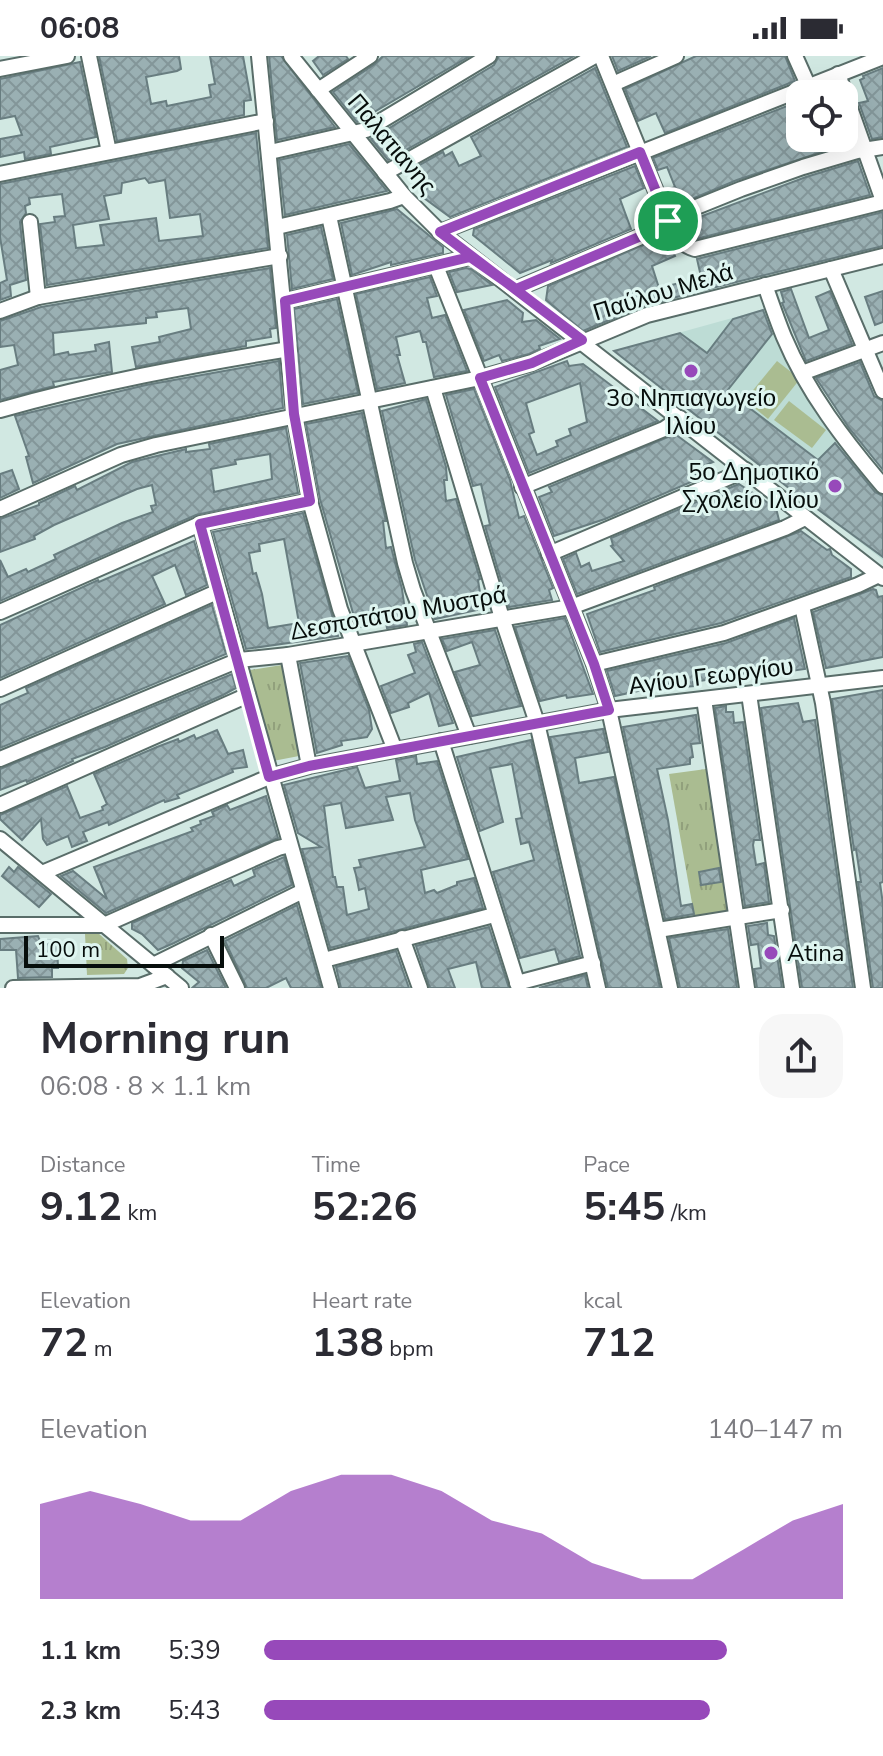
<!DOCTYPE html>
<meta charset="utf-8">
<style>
:root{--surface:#fff;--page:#f7f7f7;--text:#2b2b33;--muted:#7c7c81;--accent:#9749ba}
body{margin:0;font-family:"Nunito Sans",sans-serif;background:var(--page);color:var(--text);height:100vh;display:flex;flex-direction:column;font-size:30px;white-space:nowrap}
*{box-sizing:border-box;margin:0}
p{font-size:26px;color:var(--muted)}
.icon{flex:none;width:44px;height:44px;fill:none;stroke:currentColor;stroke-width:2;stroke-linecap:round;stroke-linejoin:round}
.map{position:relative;height:932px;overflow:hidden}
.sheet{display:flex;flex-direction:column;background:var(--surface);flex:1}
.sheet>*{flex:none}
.tools{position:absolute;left:786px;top:24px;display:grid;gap:16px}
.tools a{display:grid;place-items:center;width:72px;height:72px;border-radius:16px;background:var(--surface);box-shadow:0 8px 32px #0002;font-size:40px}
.scale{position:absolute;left:24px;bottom:20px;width:200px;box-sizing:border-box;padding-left:8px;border:4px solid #070e0c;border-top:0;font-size:22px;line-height:28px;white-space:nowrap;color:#070e0c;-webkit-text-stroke:6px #def5f0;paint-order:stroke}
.pin{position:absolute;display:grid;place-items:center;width:68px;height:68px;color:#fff;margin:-34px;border:4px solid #fff;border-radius:50%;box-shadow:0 2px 8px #0007}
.round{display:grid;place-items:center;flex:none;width:84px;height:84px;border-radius:24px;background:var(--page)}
.headline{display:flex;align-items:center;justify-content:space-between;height:136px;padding:0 40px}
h1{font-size:44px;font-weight:700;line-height:60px}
.figures{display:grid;grid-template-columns:repeat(3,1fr);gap:12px;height:136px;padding:8px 40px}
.figures div{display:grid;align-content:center}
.figures b{font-size:40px;font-weight:700}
.figures small{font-size:22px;font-weight:400}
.figures p{font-size:22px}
.chart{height:224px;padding:16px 40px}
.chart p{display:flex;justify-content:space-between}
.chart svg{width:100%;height:144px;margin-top:8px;fill:var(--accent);opacity:.7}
ul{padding:0 40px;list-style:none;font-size:26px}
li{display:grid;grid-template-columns:128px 96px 1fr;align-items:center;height:60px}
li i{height:20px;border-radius:10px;background:var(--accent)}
.status{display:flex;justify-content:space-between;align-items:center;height:56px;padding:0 40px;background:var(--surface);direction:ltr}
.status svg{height:22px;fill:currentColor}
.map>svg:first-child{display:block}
</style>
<div class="status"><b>06:08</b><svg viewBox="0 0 49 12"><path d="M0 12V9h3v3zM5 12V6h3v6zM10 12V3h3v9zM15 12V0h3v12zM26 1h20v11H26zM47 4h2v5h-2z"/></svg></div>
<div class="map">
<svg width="883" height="932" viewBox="0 0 883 932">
<defs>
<pattern id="grass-tufts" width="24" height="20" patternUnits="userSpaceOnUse" patternTransform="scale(2)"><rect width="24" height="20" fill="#aabc91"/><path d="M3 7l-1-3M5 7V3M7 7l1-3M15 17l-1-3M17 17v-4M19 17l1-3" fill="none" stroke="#91a07c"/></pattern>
<pattern id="building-cross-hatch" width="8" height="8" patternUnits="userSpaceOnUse" patternTransform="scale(2)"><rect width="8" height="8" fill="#9ab0b3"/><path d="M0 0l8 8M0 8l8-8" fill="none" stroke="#839699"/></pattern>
</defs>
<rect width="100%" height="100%" fill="#d1e8e2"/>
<!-- built -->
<polygon fill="#bddcd5" points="765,253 777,282 858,407 855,411 883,434 883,504 613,295"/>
<!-- grass -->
<g fill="url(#grass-tufts)">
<polygon points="282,609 299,700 273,705 250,614"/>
<polygon points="706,713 729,859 695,864 669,718"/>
<polygon points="98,877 127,903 128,912 124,918 87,919 85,878"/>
</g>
<!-- pitch -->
<g fill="#aabc91">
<polygon points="777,305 800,323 768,363 745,344"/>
<polygon points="789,345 826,374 812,392 774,364"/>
</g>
<!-- building -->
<g fill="url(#building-cross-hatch)" stroke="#687d80" stroke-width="2" fill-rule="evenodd">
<polygon points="99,0 179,0 181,13 177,15 146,21 151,48 166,45 167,50 211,41 209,29 215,28 210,0 243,0 251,44 244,45 244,59 117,85"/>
<polygon points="269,0 281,0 335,71 277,84"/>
<polygon points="319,0 346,0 348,3 323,19 313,5"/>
<polygon points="383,0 470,0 357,66 333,36 375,8"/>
<polygon points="499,0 574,0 388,104 371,83 494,9"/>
<polygon points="612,0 651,0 618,15"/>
<polygon points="696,0 785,0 795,25 665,77 656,57 638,65 625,33"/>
<polygon points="80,6 96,81 50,91 51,98 25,103 24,96 0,101 0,83 22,79 15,60 0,63 0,23"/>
<polygon points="595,12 627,91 450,161 424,142 409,115 443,96 445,100 452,96 459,110 481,100 471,81"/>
<polygon points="883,12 883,81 872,83 859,47 868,45 860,24 864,22 863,20"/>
<polygon points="800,45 800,82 844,82 844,65 852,86 737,124 673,151 670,133 675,131 667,111 658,114 653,102"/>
<path d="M256 77 268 192 47 229 40 168 55 166 54 161 65 160 62 138 29 142 30 148 25 150 26 157 20 166 26 224 10 229 11 240 0 244V227L7 224 0 181V128ZM145 122 149 127 165 124 170 162 200 158 203 180 159 185 156 162 100 169 104 189 76 192 73 169 109 163 104 140 121 137 122 127Z"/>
<polygon points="349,88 387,135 285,159 279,104"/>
<polygon points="858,105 870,139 696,183 691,180 687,166 689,165 806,121"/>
<polygon points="635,110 644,132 620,143 631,173 551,207 552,204 520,217 473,179 474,173"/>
<polygon points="397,153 443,191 443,197 391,209 391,206 352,219 341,167"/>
<polygon points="883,156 883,190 704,234 697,203"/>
<polygon points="321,171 333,223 292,233 287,179"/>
<polygon points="664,180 675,200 652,210 659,232 684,226 688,238 643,250 583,275 546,244 548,230"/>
<polygon points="270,212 276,272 270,273 271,281 246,285 246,290 136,311 132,291 160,286 159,281 191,273 188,252 156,256 157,261 146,262 146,267 53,277 54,299 68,296 69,299 96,295 95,289 109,286 112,316 53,326 54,330 0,344 0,314 18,309 14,289 0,291 0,265 41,251"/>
<polygon points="466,212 471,213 492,229 457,236 449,216"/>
<polygon points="430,221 437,240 427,242 432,262 445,259 467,315 434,321 426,286 423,286 420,275 396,281 400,299 397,299 405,327 377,333 356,238"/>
<polygon points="791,233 809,282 829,274 816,241 830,235 852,288 806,305 782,247 784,246 781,236"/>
<polygon points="883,235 883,266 875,269 865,241"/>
<polygon points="337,243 358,337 303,348 294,253"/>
<polygon points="507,244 523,257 522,266 536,264 560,283 539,290 540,293 529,298 502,305 499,299 484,305 464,254"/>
<polygon points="763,254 772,278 727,335 818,404 835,387 875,436 883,440 883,501 790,433 614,295 680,277 707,297 733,263"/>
<polygon points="279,305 283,352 117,388 33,427 26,401 29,400 15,360 146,329"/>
<path d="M567 305 569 310 583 308 658 365 529 417 495 331ZM580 327 587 366 569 373 571 379 556 385 558 390 537 399 529 378 534 376 526 347Z"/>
<polygon points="860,306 874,340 883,345 883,414 849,372 816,322"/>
<polygon points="474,333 510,424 519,462 524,460 553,532 549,534 552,544 509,551 485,470 490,469 481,428 473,430 446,339"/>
<polygon points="426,343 446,411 447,424 444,424 446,445 456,443 480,523 478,524 480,537 474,540 477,554 435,563 415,504 382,355"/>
<polygon points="362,357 386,465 383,465 386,492 391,491 402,533 407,569 387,572 386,567 359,571 358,563 355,564 320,443 306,368"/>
<path d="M286 372 298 437 196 459 0 545V504L8 521 26 513 28 516 56 503 54 499 122 467 153 456 151 450 156 449 152 429 137 433 54 469 34 480 35 483 0 496V463L39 449V447L75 430 77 434 132 406 186 393V396L210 393 209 388ZM270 398 272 423 214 436 211 413 236 408 235 404Z"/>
<polygon points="675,378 713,406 694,414 698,423 605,463 554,480 539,441 552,436 549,431"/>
<polygon points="12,414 19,433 0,442 0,418"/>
<polygon points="739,428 776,452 779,464 577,538 563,503 576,497 581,511 589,507 592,515 624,505 611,490 613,489 611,482"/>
<path d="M303 457 338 580 246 593 213 476ZM284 483 299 567 268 572 262 538 256 517 253 518 249 497 260 495 259 488Z"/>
<polygon points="801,475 827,494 830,493 832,499 851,513 851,521 721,567 600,596 587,558 655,534 654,531"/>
<polygon points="194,485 207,529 186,539 175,509 152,520 165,548 0,622 0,569 98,524 99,526"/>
<polygon points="873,533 876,534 878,541 883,540 883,601 826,612 813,556"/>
<polygon points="212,549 226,598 0,692 0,649 28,637 26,632"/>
<polygon points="565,562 593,638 567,642 566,639 540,645 515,571"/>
<polygon points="794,562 805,613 770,618 766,610 739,619 737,616 725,621 693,626 694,630 671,632 670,628 615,640 607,615 726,587"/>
<polygon points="495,574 521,650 472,660 455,616 480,609 472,586 447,595 442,583"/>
<polygon points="422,586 453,667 439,670 429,637 408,647 409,651 391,657 381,630 415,617 408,599 416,596 414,588"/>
<polygon points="348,600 369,654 372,673 367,681 341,685 342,689 317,697 300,607"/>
<polygon points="232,618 236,632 223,639 105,691 72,703 73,705 27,726 26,724 0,734 0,713"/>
<polygon points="883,634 883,826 880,827 883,848 883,932 873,932 858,826 861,826 858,806 856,793 854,794 832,643"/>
<polygon points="798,647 803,666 815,664 853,932 802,932 761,652"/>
<polygon points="726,650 726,656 733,656 734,667 743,666 760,784 754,784 753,789 756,809 764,807 769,846 745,850 715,652"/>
<polygon points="696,659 700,687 691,688 693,701 690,702 690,708 657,713 668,764 681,850 692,848 694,858 665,863 623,671"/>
<polygon points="603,673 608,696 575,702 579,727 614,721 660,932 608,932 550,681"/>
<polygon points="217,674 228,698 243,694 247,711 232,713 233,716 177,739 179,742 165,746 164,744 109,769 108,766 83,776 87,785 72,791 68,780 47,789 43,783 41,763 22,784 0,763 0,759 67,730 80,762 103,754 102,751 107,748 94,718 157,691 178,683 179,686 194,679 196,683"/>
<polygon points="531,684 580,900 559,906 555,893 520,902 493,816 534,804 529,786 521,788 516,763 522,762 512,708 490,712 503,766 480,775 457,701"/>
<path d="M416 700 417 708 437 705 468 803 421 814 425 837 434 834 437 837 457 829V826L474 822 483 852 330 892 302 793 321 791 298 777 284 729 357 711 365 732 400 725 396 704ZM410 737 415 764 425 791 359 804 361 811 354 812 356 819 359 834 365 832 369 853 347 859 343 831H337L335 821H333L324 750 341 747 346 772 393 764 386 741Z"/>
<polygon points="266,740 278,782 106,857 61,820 73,815 107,843 94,811 193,775 191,772 201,768 200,765 214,760 212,756 227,749 230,754"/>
<polygon points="284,801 292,829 174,887 158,894 142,878 132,873 132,867 231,824 234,830 255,820 253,814"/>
<polygon points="9,811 14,816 18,811 51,838 39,851 2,820"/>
<polygon points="719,812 721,826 701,829 699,816"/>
<polygon points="297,849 321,932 291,932 286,922 266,932 247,932 225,885"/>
<polygon points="767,867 768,879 774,880 782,932 757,932 754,913 761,912 758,888 751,889 748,870"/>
<polygon points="489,871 509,932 482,932 476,906 448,913 455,932 430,932 416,890"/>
<polygon points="728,873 737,932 680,932 669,882"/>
<polygon points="38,880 40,885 57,884 58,912 52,912 52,921 18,922 16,894 0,894 0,883"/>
<polygon points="207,894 226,932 192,932 199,926 182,912 183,905"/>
<polygon points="396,895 409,932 341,932 336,911"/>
<polygon points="585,919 588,932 539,932"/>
</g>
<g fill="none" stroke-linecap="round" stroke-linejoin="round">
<!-- minor casing -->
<g stroke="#596d69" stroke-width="18">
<g id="minor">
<polyline points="89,0 109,96"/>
<polyline points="259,0 294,358 310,445 340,553 395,694"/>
<polyline points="291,0 404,140 440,176 883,522"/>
<path d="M601 0 668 165C675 179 679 188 695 193L883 146"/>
<polyline points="795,0 808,29"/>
<polyline points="0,13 67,0"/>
<polyline points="838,18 883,145"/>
<polyline points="613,28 676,0"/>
<polyline points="318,34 370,0"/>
<polyline points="270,96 366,74 489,0"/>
<polyline points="385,117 595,0"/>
<polyline points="0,118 266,65"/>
<polyline points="329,160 405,507 413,534 469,680"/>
<polyline points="30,166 38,241"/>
<polyline points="277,171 390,145 404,140"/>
<polyline points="440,176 883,1"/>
<polyline points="436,210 594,608 609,654 670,932"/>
<polyline points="831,213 883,335"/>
<path d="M765 229C771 246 777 264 784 281 807 336 845 385 883 430"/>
<polyline points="516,233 653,175 684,156 741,133 803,111 857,95 883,91"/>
<polyline points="285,245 470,201"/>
<polyline points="0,255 38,241 280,200"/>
<polyline points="802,317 883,287"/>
<polyline points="433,332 502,562 537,667 598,932"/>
<path d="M0 354C95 327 192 309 289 293"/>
<polyline points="522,431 664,373 680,362"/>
<polyline points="0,453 121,399 156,389 480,322 532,307 647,259 883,200"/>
<polyline points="200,468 331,932"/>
<polyline points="549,498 746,414"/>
<polyline points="802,550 823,647 863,932"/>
<polyline points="0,556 200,468 310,445"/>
<polyline points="288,599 309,710"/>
<polyline points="594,608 724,577 858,529 879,519"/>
<polyline points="0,633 219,535"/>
<polyline points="749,638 792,932"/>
<polyline points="704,643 747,932"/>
<polyline points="441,685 519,932"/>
<polyline points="0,703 239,604 288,599 571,551 785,472 805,462"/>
<polyline points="0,749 248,639"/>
<polyline points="0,783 181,932"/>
<polyline points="42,817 269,721 309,710 609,654 883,622"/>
<polyline points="0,869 104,869 278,792 290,789"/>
<polyline points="658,874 782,854"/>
<polyline points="211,879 237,932"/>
<polyline points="402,882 420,932"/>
<polyline points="324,904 494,859"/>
<polyline points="153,909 303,835"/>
<polyline points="517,927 593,907"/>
<polyline points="13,932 140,930 167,920"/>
</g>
</g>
<!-- minor -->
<use href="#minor" stroke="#fff" stroke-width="14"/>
</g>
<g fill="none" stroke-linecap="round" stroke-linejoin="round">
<!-- route casing -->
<g stroke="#fff" stroke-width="16">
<polyline id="route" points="668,165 653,175 516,233 470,201 285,245 294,358 310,445 200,468 269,721 309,710 609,654 594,608 480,322 532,307 582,284 440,176 640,96 668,165"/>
</g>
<!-- route -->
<use href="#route" stroke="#9749ba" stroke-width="10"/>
</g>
<!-- markers -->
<g fill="#9749ba" stroke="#def5f0" stroke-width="3">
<circle cx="691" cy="315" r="8"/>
<circle cx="835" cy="430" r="8"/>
<circle cx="771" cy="897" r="8"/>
</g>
<g text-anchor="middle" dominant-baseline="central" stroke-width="6" stroke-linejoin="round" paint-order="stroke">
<!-- street labels -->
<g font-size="24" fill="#070e0c" stroke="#def5f0">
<text transform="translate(392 88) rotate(50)">Παλατιανης</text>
<text transform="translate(663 236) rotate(-17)">Παύλου Μελά</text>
<text transform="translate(398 557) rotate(-10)">Δεσποτάτου Μυστρά</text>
<text transform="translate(711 620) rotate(-7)">Αγίου Γεωργίου</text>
</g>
<!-- poi labels -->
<g font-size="24" fill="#070e0c" stroke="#def5f0">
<text x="691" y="342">3ο Νηπιαγωγείο<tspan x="691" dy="28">Ιλίου</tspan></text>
<text x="819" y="416" text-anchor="end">5ο Δημοτικό<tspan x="819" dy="28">Σχολείο Ιλίου</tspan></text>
<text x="787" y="897" text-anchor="start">Atina</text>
</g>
</g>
</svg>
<div class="tools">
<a><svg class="icon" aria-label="locate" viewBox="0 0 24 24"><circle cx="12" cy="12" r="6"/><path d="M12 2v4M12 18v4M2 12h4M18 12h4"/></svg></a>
</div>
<div class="scale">100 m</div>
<div class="pin" style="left:668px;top:165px;background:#1e9e55"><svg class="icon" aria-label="arrive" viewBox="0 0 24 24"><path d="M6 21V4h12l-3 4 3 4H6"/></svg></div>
</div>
<section class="sheet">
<div class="headline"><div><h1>Morning run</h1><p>06:08 · 8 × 1.1 km</p></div><a class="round"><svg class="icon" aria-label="share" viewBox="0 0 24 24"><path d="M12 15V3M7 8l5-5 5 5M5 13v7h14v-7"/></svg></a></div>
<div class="figures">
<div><p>Distance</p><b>9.12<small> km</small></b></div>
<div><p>Time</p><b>52:26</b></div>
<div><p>Pace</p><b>5:45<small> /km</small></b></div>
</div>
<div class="figures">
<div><p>Elevation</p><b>72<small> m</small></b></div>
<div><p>Heart rate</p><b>138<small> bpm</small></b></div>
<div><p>kcal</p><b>712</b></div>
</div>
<div class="chart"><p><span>Elevation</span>140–147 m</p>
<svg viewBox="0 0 160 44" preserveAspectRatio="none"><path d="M0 44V15L10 11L20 15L30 20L40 20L50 11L60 6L70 6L80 11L90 20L100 24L110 33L120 38L130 38L140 29L150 20L160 15V44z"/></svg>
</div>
<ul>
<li><b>1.1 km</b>5:39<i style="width:80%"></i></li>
<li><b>2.3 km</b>5:43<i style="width:77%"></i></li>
</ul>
</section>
